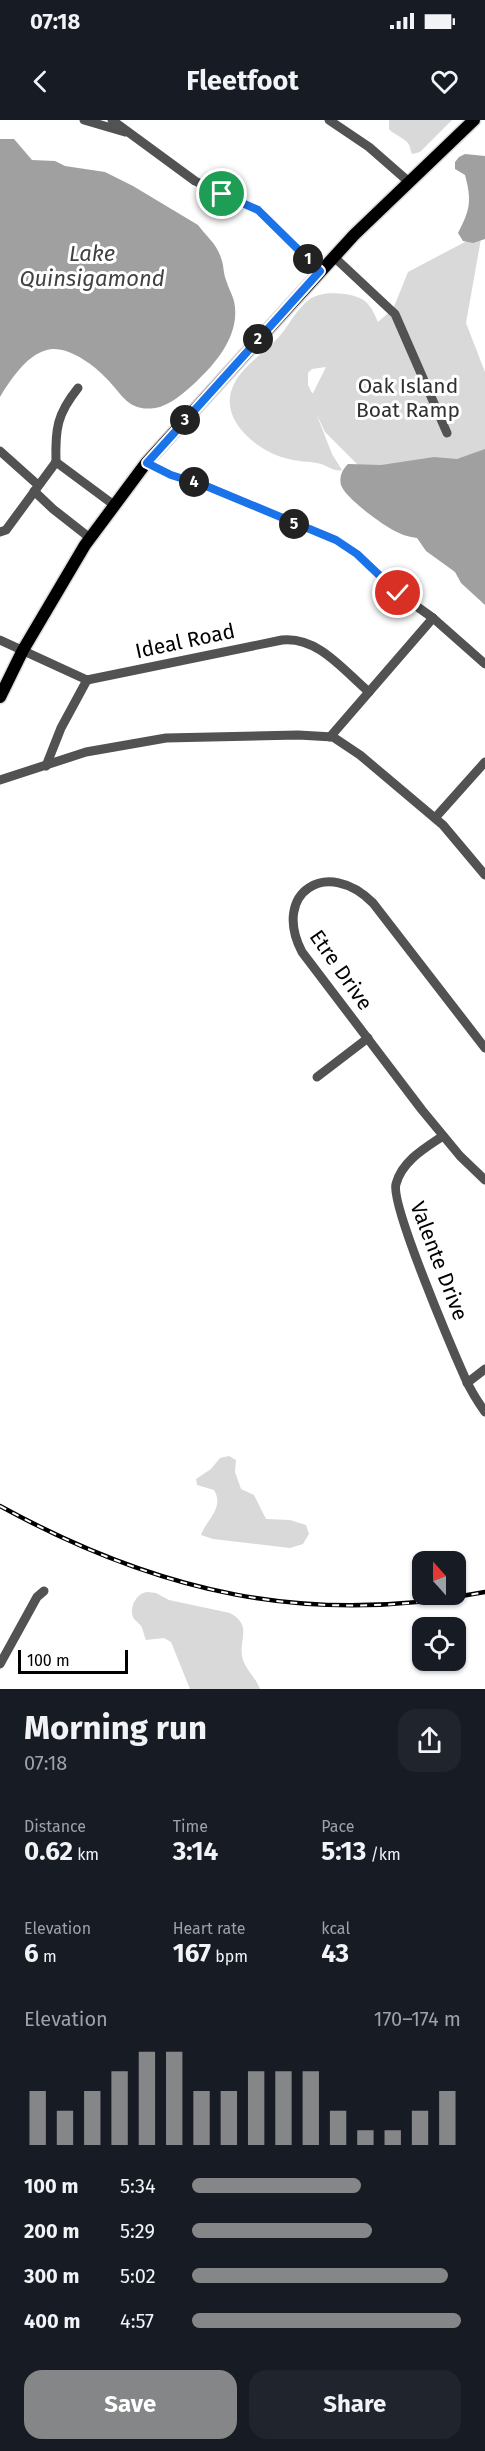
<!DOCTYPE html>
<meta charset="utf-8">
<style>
:root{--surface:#171b24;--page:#20242c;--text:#f1f3f6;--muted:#9ea1a6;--accent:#858687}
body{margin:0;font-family:"Fira Sans",sans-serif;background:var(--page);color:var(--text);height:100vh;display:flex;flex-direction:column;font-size:22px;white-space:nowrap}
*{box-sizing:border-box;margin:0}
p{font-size:20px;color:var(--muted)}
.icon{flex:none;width:33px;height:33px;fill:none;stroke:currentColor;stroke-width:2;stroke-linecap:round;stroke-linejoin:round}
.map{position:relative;height:1569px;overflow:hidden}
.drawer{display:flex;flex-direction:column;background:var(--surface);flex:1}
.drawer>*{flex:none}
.needle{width:39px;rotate:339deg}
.fabs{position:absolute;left:412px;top:1431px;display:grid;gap:12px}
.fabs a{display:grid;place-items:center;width:54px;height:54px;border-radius:12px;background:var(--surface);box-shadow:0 2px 4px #0004;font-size:30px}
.scale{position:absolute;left:18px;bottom:15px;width:110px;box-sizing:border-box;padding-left:6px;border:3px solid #000;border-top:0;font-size:16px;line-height:21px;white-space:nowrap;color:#000;-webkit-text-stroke:4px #fff;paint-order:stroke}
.pin{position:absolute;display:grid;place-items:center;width:51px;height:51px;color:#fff;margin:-26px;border:3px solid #fff;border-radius:50%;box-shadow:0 2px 6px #0007}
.km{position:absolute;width:30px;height:30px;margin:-15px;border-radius:50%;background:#222;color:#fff;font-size:16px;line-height:30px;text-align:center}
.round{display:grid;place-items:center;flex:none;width:63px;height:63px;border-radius:18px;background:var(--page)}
.headline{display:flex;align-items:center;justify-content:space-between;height:102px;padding:0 24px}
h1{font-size:33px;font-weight:700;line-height:45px}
.metrics{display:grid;grid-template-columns:repeat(3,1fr);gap:9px;height:102px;padding:6px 24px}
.metrics div{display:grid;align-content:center}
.metrics b{font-size:26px;font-weight:700}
.metrics small{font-size:16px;font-weight:400}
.metrics p{font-size:16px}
.chart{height:168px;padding:12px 24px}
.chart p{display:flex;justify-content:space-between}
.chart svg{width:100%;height:108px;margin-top:6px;stroke:var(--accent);stroke-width:6}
.primary-button{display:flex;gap:12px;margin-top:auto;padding:12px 24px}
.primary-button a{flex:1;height:69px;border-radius:18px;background:var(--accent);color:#fff;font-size:24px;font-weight:700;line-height:69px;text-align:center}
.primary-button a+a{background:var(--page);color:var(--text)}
ul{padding:0 24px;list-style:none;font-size:20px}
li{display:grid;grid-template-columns:96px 72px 1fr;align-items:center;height:45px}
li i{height:15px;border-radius:8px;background:var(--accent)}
.status{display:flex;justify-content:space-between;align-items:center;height:42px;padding:0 30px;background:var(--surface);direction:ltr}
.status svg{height:16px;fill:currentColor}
header{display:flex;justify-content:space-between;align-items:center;height:78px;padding:0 24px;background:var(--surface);font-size:27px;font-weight:700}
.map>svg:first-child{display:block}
</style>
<div class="status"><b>07:18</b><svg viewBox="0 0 49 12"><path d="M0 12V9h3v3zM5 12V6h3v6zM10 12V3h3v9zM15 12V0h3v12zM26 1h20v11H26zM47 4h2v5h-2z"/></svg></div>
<header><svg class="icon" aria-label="back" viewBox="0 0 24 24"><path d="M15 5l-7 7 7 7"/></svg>Fleetfoot<svg class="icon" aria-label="heart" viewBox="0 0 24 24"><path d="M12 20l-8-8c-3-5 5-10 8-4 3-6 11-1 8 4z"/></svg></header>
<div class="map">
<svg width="485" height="1569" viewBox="0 0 485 1569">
<rect width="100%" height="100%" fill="#fff"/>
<!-- green -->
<g fill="#d9d9d9" fill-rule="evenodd">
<path d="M389 0H452L420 32 412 34C410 31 411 28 409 25 407 19 394 15 389 9Z"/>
<path d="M482 113 466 203 485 252V336L363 350 325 312 316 293 332 334 342 350C334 352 328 346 321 344 309 341 297 342 285 338 258 331 220 301 232 269 239 248 263 234 278 218 289 206 296 189 310 179 322 170 355 172 366 182 372 188 375 195 378 202L393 189 408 152ZM326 247 313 273H312L308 265V253L312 249Z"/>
<path d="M229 1336 236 1340 235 1352 241 1369 254 1375 266 1399 290 1400 306 1405 309 1414 303 1424 290 1428 213 1419 201 1415C206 1400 225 1388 214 1370L197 1365 196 1359 211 1349 220 1338Z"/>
<path d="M147 1472 156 1473 169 1480 230 1493C254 1506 237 1521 243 1540 247 1551 256 1558 260 1569H190L171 1522 164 1518 146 1520C144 1515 143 1509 141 1506 139 1503 136 1501 134 1499 128 1489 136 1473 147 1472Z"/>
</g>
<!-- water -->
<g fill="#a0a0a0">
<path d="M0 19H14L32 40 55 41 65 46 105 52 133 66 198 105C206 116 217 124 221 138 224 145 223 153 226 160 228 167 232 174 234 181 241 213 218 241 197 261 186 271 170 286 155 288 128 292 122 274 107 259 94 245 71 228 52 229 29 231 11 259 0 277Z"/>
<path d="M465 34 485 36V119L473 123 463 121 458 113C470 90 472 81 465 55L455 49V42L459 37Z"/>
<path d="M485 329V485L461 463 455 452 426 431 417 418C411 417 405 416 399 413 386 408 345 378 341 365 339 357 342 350 348 344L381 345 434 337 457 339Z"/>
</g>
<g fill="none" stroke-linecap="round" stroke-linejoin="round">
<!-- major casing -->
<g stroke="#dbdbdb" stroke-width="15">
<polyline id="major" points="0,577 23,530 85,425 146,343 354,115 474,0"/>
</g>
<!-- minor -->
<g stroke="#525252" stroke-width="9">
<polyline points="84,0 125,12"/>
<polyline points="112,0 195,61 258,90 320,151"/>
<polyline points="329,0 369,27 409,62"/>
<polyline points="334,137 395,194 447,313"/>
<polyline points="0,331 38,365"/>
<path d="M56 342C55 309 57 294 78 268"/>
<polyline points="56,342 114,385"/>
<polyline points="146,343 171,355 206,366 343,424 357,434 398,473 433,498 485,544"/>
<polyline points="34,371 53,389 90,418"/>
<polyline points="0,412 6,410 56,342"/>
<path d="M0 520 87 560 282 520C318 516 344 551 369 572"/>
<polyline points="330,617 433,498"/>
<polyline points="46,646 61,608 87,560"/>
<polyline points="0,660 86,632 166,618 298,615 333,617 360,635 443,705 485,755"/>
<polyline points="435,698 485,642"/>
<path d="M485 928 373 783C328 737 271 772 302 832L422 990 460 1036 485 1060"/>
<polyline points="317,957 368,918"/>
<path d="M443 1016C425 1028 402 1041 396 1064 390 1084 454 1233 466 1260 471 1271 478 1282 485 1292"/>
<polyline points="467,1263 485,1249"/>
<polyline points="0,1544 37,1477 44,1471"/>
</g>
<!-- major -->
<use href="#major" stroke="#000" stroke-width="12"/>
<!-- rail casing -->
<g stroke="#000" stroke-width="4.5">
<path id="rail" d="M0 1386C157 1472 307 1507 485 1472"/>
</g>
<!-- rail -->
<use href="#rail" stroke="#fff" stroke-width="2" stroke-dasharray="7" stroke-linecap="butt"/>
</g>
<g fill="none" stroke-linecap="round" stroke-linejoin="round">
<!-- route casing -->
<g stroke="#fff" stroke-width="12">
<polyline id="route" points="222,74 258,90 320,151 147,343 171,355 206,366 336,420 357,434 398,473"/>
</g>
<!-- route -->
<use href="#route" stroke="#1a73e8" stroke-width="8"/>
</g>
<g text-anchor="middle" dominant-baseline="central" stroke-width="6" stroke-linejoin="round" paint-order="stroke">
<!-- park labels -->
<g font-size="21" fill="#303030" stroke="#fff">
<text x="408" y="266">Oak Island<tspan x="408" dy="24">Boat Ramp</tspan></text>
</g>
<!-- street labels -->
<g font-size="21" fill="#000" stroke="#fff">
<text transform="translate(185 521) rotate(-12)">Ideal Road</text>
<text transform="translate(341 850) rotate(55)">Etre Drive</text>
<text transform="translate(439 1141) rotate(69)">Valente Drive</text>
</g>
<!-- water labels -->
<g font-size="22" font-style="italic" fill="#414141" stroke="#fff">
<text x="92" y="133">Lake<tspan x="92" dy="25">Quinsigamond</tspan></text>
</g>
</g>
</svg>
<div class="fabs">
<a><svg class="needle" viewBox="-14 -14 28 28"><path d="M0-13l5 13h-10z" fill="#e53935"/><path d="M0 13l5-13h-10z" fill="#9ea1a6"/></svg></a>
<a><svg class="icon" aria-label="locate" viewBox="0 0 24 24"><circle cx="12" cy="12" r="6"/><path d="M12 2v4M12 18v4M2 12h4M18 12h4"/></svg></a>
</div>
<div class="scale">100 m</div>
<div class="pin" style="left:222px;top:74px;background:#1e9e55"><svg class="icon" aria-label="arrive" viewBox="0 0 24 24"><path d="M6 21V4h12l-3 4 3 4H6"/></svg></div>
<div class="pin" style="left:398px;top:473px;background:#d93025"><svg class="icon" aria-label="check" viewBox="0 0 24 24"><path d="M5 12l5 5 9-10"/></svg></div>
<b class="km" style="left:308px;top:139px">1</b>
<b class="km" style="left:258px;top:219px">2</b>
<b class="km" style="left:185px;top:300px">3</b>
<b class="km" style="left:194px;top:362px">4</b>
<b class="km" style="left:294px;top:404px">5</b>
</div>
<section class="drawer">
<div class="headline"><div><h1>Morning run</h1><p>07:18</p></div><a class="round"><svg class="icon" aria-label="share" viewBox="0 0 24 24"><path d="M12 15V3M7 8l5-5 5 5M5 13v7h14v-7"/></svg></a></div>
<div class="metrics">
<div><p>Distance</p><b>0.62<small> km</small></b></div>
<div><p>Time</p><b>3:14</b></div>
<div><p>Pace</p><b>5:13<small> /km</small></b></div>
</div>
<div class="metrics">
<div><p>Elevation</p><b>6<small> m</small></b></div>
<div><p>Heart rate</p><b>167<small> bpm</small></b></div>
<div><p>kcal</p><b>43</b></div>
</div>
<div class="chart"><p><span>Elevation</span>170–174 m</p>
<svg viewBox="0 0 160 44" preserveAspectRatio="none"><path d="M5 44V22M15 44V30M25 44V22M35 44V14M45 44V6M55 44V6M65 44V22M75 44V22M85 44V14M95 44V14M105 44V14M115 44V30M125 44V38M135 44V38M145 44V30M155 44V22"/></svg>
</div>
<ul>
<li><b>100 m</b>5:34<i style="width:63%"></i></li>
<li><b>200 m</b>5:29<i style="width:67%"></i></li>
<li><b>300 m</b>5:02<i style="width:95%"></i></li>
<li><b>400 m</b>4:57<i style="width:100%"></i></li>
</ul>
<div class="primary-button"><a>Save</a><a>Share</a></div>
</section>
